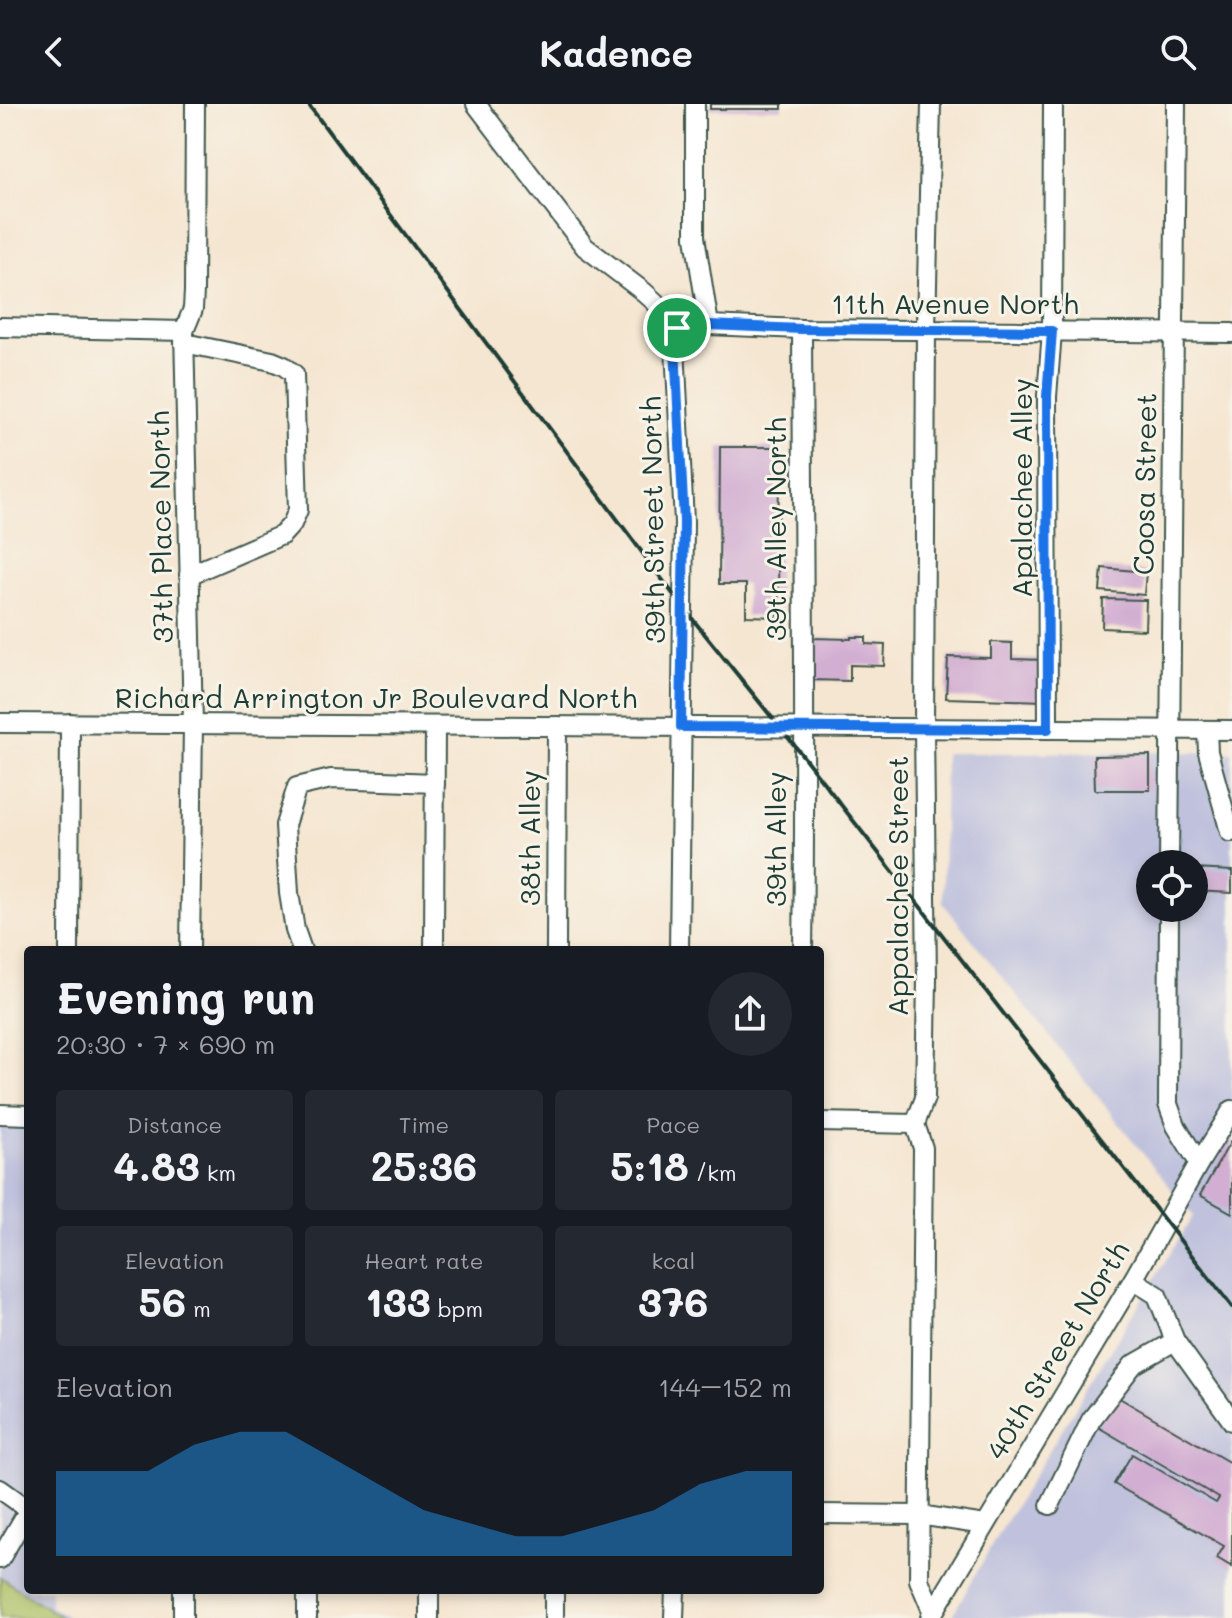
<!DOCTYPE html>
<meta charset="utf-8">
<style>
:root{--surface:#171b24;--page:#242831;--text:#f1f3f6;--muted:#9ea1a6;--accent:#1f6fb2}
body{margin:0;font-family:Mali,sans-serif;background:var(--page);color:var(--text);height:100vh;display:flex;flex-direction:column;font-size:30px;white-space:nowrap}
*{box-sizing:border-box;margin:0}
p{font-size:26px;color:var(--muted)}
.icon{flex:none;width:44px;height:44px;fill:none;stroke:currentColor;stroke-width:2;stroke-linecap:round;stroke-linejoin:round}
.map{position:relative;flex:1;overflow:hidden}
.sheet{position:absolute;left:24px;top:842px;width:800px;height:648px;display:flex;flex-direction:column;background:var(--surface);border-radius:8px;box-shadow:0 4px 12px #0003}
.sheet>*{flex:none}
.tools{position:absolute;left:1136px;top:746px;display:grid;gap:16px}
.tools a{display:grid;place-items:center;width:72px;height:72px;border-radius:50%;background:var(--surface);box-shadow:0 4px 12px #0003;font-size:40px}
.pin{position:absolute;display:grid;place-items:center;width:68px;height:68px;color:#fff;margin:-34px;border:4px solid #fff;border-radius:50%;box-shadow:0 2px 8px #0007}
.round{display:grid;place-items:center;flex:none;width:84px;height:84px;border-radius:42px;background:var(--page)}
.head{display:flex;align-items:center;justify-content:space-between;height:136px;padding:0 32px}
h1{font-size:44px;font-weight:700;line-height:60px}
.metrics{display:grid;grid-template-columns:repeat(3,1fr);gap:12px;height:136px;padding:8px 32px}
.metrics div{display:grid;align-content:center;border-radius:8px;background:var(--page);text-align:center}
.metrics b{font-size:40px;font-weight:700}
.metrics small{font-size:22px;font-weight:400}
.metrics p{font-size:22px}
.chart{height:224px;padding:16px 32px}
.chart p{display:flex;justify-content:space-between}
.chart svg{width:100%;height:144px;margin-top:8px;fill:var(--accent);opacity:.7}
header{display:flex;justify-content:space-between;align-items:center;height:104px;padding:0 32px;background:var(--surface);font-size:36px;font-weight:700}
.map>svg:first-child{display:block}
</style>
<header><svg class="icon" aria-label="back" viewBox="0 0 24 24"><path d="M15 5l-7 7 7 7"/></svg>Kadence<svg class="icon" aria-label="search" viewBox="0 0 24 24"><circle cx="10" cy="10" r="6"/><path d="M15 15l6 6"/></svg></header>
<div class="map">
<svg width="1232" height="1514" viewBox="0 0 1232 1514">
<rect width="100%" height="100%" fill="#f7f3e8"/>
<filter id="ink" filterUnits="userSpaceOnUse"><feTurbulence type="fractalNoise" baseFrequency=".0125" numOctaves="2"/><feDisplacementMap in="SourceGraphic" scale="16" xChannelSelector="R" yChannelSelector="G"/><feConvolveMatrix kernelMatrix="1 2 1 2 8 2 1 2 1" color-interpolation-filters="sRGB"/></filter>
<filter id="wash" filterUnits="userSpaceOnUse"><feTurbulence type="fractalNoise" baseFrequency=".006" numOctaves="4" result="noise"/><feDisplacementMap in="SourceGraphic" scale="32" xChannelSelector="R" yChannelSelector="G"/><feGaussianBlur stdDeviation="1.8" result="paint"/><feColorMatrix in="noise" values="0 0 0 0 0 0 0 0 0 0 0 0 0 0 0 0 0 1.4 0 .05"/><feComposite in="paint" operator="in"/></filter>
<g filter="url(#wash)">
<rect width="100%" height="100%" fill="#f5e6d1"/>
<!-- industrial -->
<g fill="#c0c2dd" fill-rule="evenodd">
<path d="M1232 648V1514H951L1001 1425 1193 1112 943 799 945 649ZM1150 760H1194V804H1150Z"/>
<polygon points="0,1020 28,1020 28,1486 50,1486 50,1502 69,1514 0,1514"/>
</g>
<!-- grass -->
<polygon fill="#acbf63" stroke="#667e4c" stroke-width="2" points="0,1473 62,1514 0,1514"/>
<g id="blocks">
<!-- building -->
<g fill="#d2aed2">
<rect x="710" y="0" width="72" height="5"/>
<polygon points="720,343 779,343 778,513 746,512 746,480 719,480"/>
<polygon points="1102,464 1146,468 1144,491 1100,487"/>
<polygon points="1103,495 1146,496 1145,526 1102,524"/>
<polygon points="851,533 866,533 866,540 885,541 884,562 850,561 850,577 810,576 811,534 851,535"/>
<polygon points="991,538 1012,539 1012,555 1045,556 1044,597 946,594 948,553 991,554"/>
<polygon points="1150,651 1150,686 1095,686 1094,652"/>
<polygon points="1195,765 1232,767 1232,789 1194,787"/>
<polygon points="1232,1035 1232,1109 1200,1091"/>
<polygon points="1116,1292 1232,1360 1232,1463 1217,1454 1224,1442 1114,1380 1132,1350 1216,1399 1219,1394 1098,1323"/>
</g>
</g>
</g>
<g filter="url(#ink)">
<use href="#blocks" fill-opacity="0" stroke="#3f564c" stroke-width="2"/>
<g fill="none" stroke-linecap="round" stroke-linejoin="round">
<!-- minor casing -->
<g stroke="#3f564c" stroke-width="22">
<g id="minor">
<polyline points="476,0 585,143 644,188 667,209 677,224"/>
<polyline points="695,0 695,133 709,221"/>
<polyline points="931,0 926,226 924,624 927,875 925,994 915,1020 923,1044 919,1476 933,1509"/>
<polyline points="0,223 184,227"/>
<polyline points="677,224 675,243 684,418 679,846"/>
<polyline points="677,224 709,221 802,225 1232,229"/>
<path d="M802 225C803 432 806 639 803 846"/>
<polyline points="184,239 272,257 284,262 294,270 298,406 292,420 282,431 189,471"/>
<polyline points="0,619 1232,626"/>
<polyline points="1048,625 1047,292 1052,227 1053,0"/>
<polyline points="1207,626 1208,648 1230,728 1232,728"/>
<polyline points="1169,760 1176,0"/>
<polyline points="1169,804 1168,1000 1176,1022 1199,1059"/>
<polyline points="69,846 70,619"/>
<polyline points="190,846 193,620 184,227 193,205 194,187 195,0"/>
<polyline points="302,846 295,826 289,789 285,721 297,683 331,675 435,679"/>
<polyline points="434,846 435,622"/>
<polyline points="556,846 557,622"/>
<polyline points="0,1010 28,1011"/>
<polyline points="820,1018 915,1020"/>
<polyline points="1133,1176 1157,1191 1175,1237 1232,1317"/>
<polyline points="0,1385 28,1405"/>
<polyline points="1050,1401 1091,1316 1133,1261 1175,1237"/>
<polyline points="820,1410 919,1411 985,1421"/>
<polyline points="0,1455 28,1407"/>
<polyline points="183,1514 183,1486"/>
<polyline points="307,1514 307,1486"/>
<polyline points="429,1514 429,1486"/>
<polyline points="554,1514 554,1486"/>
<polyline points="674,1514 675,1486"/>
<polyline points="930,1514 1133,1176 1199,1059 1232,1006"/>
</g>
</g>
<!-- minor -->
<use href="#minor" stroke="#fff" stroke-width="18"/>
<!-- rail -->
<polyline stroke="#1f3d34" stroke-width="4" points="308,0 682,502 803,652 1232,1203"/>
</g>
</g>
<g fill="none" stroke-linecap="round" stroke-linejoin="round" filter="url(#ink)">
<!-- route casing -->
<g stroke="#fff" stroke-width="16">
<polygon id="route" points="709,221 802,225 1052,227 1047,292 1048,625 681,623 684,418 675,243 677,224"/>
</g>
<!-- route -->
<use href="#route" stroke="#1a73e8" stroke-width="10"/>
</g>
<g text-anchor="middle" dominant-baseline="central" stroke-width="6" stroke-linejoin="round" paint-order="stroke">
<!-- street labels -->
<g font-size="28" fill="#1f3d34" stroke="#f7f3e8">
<text x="955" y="199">11th Avenue North</text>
<text transform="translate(1144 380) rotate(-89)">Coosa Street</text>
<text transform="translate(1021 384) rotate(-90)">Apalachee Alley</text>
<text transform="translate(652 416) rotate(-91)">39th Street North</text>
<text transform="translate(160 423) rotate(-91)">37th Place North</text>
<text transform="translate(775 425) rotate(-90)">39th Alley North</text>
<text x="376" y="593">Richard Arrington Jr Boulevard North</text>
<text transform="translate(529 734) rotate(-90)">38th Alley</text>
<text transform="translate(775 735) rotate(-90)">39th Alley</text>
<text transform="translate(897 782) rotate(-90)">Appalachee Street</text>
<text transform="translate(1057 1246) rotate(-59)">40th Street North</text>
</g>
</g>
</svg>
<div class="tools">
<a><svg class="icon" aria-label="locate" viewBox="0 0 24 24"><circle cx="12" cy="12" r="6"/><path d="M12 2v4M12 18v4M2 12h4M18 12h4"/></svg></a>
</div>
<div class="pin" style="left:677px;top:224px;background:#1e9e55"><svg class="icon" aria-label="arrive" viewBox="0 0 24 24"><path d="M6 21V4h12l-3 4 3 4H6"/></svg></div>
<section class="sheet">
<div class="head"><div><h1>Evening run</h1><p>20:30 · 7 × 690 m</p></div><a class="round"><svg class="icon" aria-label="share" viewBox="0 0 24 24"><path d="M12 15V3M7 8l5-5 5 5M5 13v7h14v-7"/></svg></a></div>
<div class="metrics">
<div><p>Distance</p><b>4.83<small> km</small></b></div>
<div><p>Time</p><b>25:36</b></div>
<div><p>Pace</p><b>5:18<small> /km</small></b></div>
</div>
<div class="metrics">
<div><p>Elevation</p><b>56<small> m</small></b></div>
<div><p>Heart rate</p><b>133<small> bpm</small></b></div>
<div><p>kcal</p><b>376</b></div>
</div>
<div class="chart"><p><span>Elevation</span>144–152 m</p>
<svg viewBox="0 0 160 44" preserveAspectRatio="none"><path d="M0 44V18L10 18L20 18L30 10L40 6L50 6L60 14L70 22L80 30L90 34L100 38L110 38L120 34L130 30L140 22L150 18L160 18V44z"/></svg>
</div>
</section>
</div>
